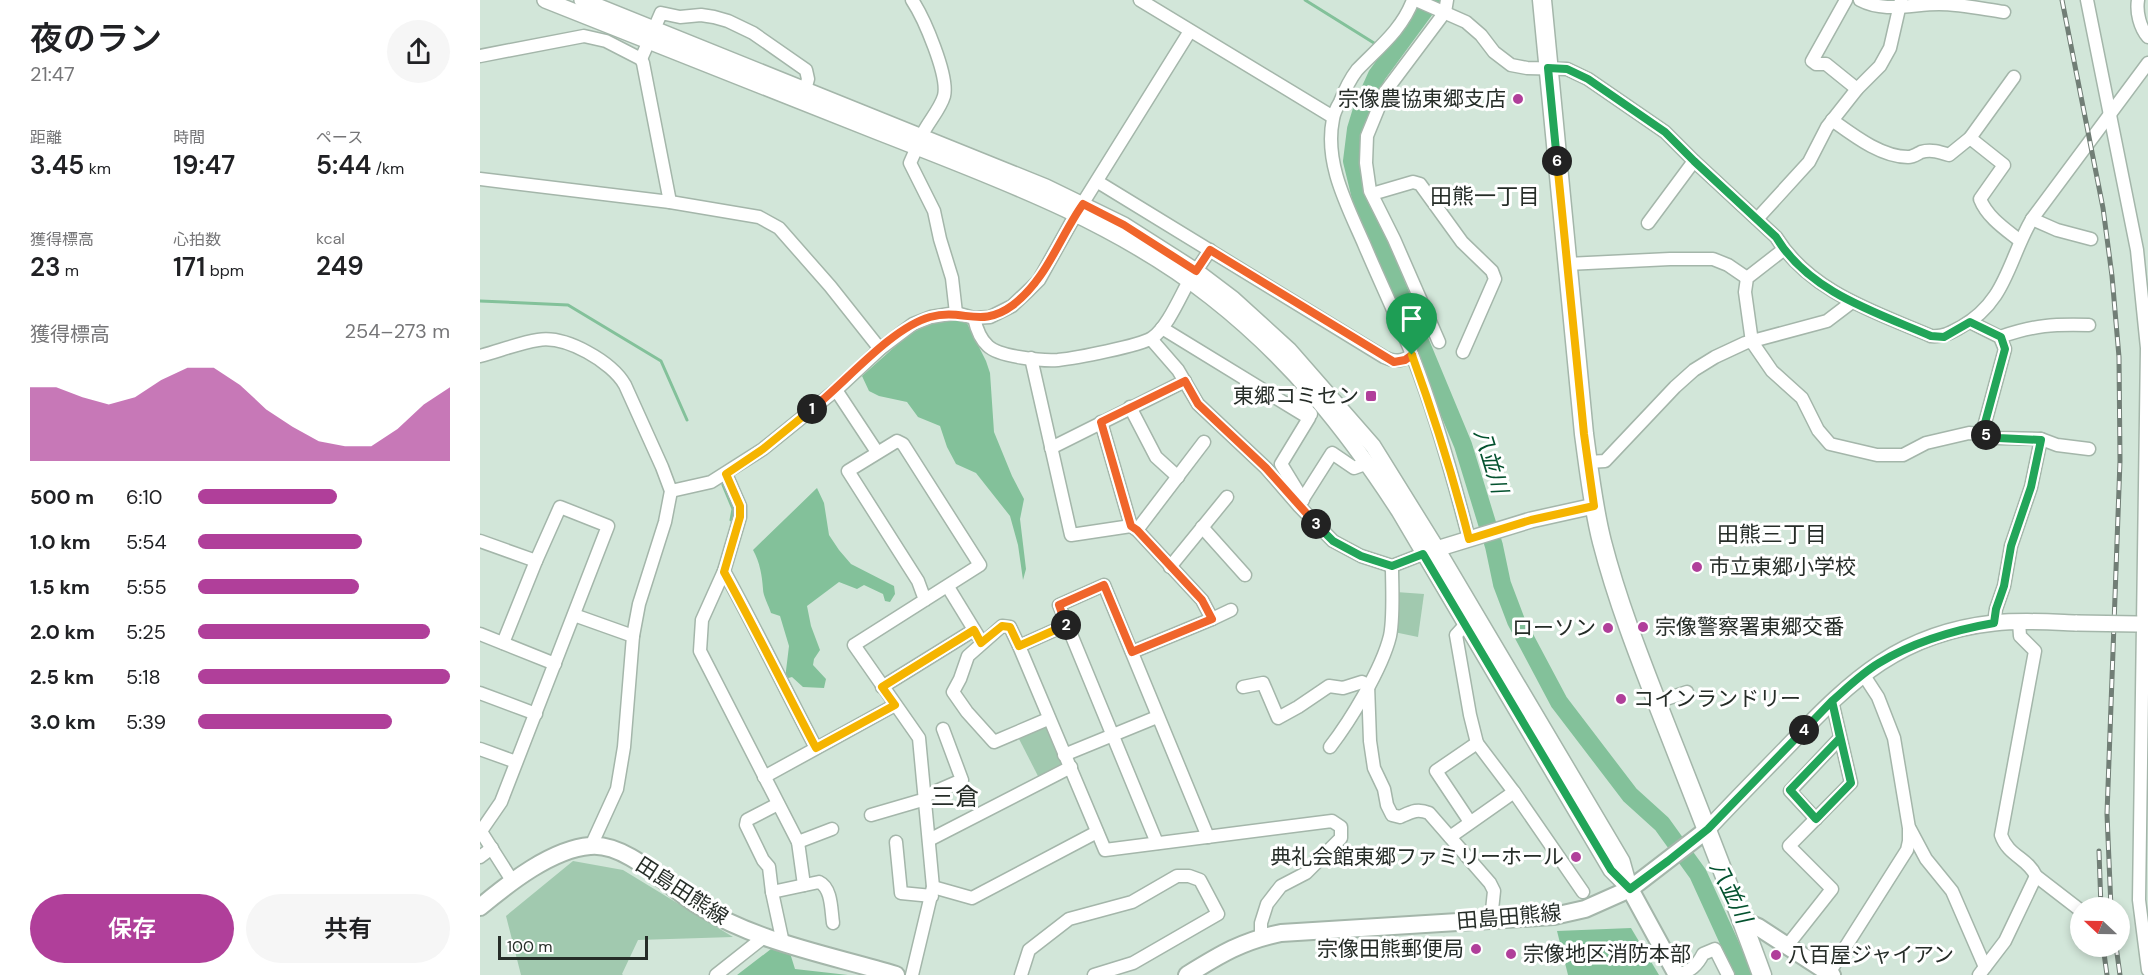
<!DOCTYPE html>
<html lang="ja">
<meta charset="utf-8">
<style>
:root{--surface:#fff;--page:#f6f6f6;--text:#202124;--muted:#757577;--accent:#b03f9a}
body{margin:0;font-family:"DM Sans","Noto Sans JP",sans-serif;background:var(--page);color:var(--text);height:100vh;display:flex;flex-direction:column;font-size:22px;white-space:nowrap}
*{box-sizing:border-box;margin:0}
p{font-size:20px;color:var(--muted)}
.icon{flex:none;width:33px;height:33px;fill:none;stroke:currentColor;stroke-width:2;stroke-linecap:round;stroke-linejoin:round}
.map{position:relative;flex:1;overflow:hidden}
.details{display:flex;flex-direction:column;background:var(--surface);width:480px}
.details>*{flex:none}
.needle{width:39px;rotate:292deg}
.controls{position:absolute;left:1590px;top:897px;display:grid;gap:12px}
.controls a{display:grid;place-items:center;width:60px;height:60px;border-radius:50%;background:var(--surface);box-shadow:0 3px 9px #0003;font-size:30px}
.scale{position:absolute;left:18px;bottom:15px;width:150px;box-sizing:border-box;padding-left:6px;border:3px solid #262d28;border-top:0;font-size:16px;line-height:21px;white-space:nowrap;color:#262d28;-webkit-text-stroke:4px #fff;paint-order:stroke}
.pin{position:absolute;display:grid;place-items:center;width:51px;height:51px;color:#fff;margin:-62px -26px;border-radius:50% 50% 50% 0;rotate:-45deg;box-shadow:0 0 6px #0007}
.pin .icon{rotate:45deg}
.km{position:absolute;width:30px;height:30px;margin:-15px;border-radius:50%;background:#222;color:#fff;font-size:16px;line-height:30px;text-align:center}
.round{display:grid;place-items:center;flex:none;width:63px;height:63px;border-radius:32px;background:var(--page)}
.summary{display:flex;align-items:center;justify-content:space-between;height:102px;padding:0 30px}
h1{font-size:33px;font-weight:600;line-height:45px}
.metrics{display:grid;grid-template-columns:repeat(3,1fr);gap:9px;height:102px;padding:6px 30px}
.metrics div{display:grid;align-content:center}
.metrics b{font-size:26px;font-weight:600}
.metrics small{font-size:16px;font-weight:400}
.metrics p{font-size:16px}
.chart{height:168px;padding:12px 30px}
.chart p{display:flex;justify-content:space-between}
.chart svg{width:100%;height:108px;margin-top:6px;fill:var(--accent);opacity:.7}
.primary-button{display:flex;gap:12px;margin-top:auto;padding:12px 30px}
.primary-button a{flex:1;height:69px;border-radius:36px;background:var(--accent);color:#fff;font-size:24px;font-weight:600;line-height:69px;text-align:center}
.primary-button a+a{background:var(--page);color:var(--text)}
ul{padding:0 30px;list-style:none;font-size:20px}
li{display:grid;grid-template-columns:96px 72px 1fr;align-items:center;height:45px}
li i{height:15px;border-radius:8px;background:var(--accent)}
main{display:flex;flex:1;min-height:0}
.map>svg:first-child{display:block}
</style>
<main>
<section class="details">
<div class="summary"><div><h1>夜のラン</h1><p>21:47</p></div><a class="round"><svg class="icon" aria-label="share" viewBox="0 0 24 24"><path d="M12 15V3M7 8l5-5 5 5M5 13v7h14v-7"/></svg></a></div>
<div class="metrics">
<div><p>距離</p><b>3.45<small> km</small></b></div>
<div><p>時間</p><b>19:47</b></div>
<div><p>ペース</p><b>5:44<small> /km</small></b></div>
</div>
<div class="metrics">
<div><p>獲得標高</p><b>23<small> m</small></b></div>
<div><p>心拍数</p><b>171<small> bpm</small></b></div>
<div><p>kcal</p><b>249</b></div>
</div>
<div class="chart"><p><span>獲得標高</span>254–273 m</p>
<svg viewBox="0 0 160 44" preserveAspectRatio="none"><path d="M0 44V14L10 14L20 18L30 21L40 18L50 11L60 6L70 6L80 13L90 23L100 30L110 36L120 38L130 38L140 31L150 21L160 14V44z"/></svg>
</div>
<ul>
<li><b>500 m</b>6:10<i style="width:55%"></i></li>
<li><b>1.0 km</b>5:54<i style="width:65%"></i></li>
<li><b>1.5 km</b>5:55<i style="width:64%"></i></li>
<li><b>2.0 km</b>5:25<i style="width:92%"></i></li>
<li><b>2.5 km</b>5:18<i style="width:100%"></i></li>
<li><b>3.0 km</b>5:39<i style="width:77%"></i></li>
</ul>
<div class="primary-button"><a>保存</a><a>共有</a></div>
</section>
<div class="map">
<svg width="1668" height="975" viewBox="0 0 1668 975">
<rect width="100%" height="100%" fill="#d2e6d9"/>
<!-- green -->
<g fill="#a1c9af">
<polygon points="916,592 944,594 938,637 914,632"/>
<polygon points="564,725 569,726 584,764 559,778 538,737"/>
<polygon points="93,861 143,870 253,937 158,940 142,974 143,975 41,975 26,916"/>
</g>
<!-- water -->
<g fill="#83c19a">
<polygon points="473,320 486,321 506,361 510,373 514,432 532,476 544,499 540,519 546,569 543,580 538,545 530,516 496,473 476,464 467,447 460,426 438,417 427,402 399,396 389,391 382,376 428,335 453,322"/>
<path d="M337 488 344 503 349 535 359 550 371 564 414 586 415 594 410 602 405 601 403 594 384 585 377 589 359 582 327 606 331 626 340 650 334 659 333 665 346 679 344 688 323 687 312 677 305 679 309 646 300 616 291 613C289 606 283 596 283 589 282 575 280 563 273 550Z"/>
<polygon points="1151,928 1179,975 1088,975 1077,931"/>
<polygon points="291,949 310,953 315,969 368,975 257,975"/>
</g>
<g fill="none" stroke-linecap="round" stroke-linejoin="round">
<!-- stream -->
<g stroke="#83c19a" stroke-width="3">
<polyline points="825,0 894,43"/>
<polyline points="0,301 88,305 181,361 207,420"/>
<polyline points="243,485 253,509 251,520"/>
</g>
<!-- river -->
<polyline stroke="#83c19a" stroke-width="18" points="952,0 897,75 883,106 876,129 872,161 882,202 983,445 1014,546 1022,584 1036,621 1079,702 1150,795 1182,824 1218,874 1264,975"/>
<!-- minor casing -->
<g stroke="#a4b6aa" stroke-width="15">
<g id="minor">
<path d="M432 0C444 18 469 76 464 96 460 110 447 123 441 137"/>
<polyline points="660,0 853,117"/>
<path d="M933 0C922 30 898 48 877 70 870 79 864 92 860 102 857 107 854 113 853 119 844 163 867 205 884 244 900 282 918 319 933 357 956 416 973 477 989 539"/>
<path d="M936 0 986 22 1001 35 1014 52 1031 65 1047 68 1087 69 1108 79 1185 132 1214 161 1296 237C1330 292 1395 312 1451 336 1464 337 1470 333 1481 327 1527 301 1528 260 1552 219L1668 63"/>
<polyline points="1366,0 1332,61 1336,64 1346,64 1377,89"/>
<path d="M1380 0C1404 13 1433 4 1459 4 1480 4 1503 9 1524 12"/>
<polyline points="1607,0 1657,250 1667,348 1659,900 1668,970"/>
<path d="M1658 0C1656 12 1660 28 1668 37"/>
<polyline points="0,56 104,36 126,41 161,59 163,63 190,202"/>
<polyline points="161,59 181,13 200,17 221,15 234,17 248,21 273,33 326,70 328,79 325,90"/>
<path d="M1352 120C1373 135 1401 157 1428 157 1433 157 1437 154 1441 152 1451 149 1460 152 1469 155L1490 138 1534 77"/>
<path d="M1490 138 1524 165 1500 199C1507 217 1525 229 1539 240"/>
<polyline points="437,147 430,163 454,211 460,239 472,278 476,313"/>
<polyline points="0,179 190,202 279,217 299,228 350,286 400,349"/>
<path d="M618 182 904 357C915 362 921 362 932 355"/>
<polyline points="892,194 933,182 940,184 982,242 1012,271 1015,279 983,352"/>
<polyline points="1277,219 1329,162 1347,127 1377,89 1400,66 1410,48 1421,0"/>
<polyline points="1552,219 1577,230 1611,239"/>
<polyline points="1168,223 1214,161"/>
<polyline points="1303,250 1267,278 1265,292 1272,342 1292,371 1322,398 1338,430 1350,444 1397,455 1423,455 1446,443 1489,433 1502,434 1518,438 1561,439 1577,445 1609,449"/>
<polyline points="1087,264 1190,259 1233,259 1248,265 1267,278"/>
<polyline points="716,271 730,250"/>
<path d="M494 318C496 327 500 339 508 346 519 357 563 361 578 360 596 358 659 346 672 338 687 328 700 297 709 281"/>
<polyline points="1490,322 1520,337 1525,349 1502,434"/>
<polyline points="682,328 829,418 801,464 823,500"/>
<path d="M1520 337C1555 325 1573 324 1609 325"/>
<polyline points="671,339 698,370 718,404 786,468 819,506 853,541 881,556 912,566 943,554"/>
<polyline points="959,342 914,239 890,191 886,163 887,136 905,92 965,12 967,0"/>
<path d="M0 356C19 351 39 343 58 340 86 335 132 362 145 385L182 467 191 491 185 522 159 604 153 636 144 747 137 789 111 846"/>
<polyline points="551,358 591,535 651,526 657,530 722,600 732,619 652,652"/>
<polyline points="826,385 817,399 831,414"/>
<polyline points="356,390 397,452"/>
<polyline points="650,407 676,457 698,477"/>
<polyline points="621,422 651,526"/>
<polyline points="571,448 705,381"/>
<polyline points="1108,462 1125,461 1195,387 1214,370 1235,357 1265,343 1347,321 1372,302"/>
<polyline points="246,474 260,506 260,517 244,571 222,620 220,651 318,842 324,885"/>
<polyline points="191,491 231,482 283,449 356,390 400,349 433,324 451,317 476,313 494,318 510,317 532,306 549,290 559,280 596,214 710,31"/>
<polyline points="819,505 852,453 874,468 888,463"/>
<polyline points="722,527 765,575"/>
<polyline points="657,530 724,442"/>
<polyline points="0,541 56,561"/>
<polyline points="690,567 747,497"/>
<path d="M244 571C276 629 305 689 336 748"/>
<polyline points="468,587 498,636"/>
<polyline points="94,615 153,636"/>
<polyline points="732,619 751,610"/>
<path d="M1539 622 1540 636 1555 651 1521 835C1528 856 1548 858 1556 876L1600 910"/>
<polyline points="1514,623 1516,609 1524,586 1531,546 1551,487 1561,439"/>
<polyline points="986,624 976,635 990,715 997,743 1034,792 1103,892"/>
<polyline points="0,634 75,664"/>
<polyline points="539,646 586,625"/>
<path d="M888 685 890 741 894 768 904 789 907 805 912 815 920 817C931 812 937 808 949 813L1010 883 1014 891 1011 920"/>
<polyline points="402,687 494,630"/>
<polyline points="763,687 783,683 798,718 818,707 849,686 863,688 882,682 888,685"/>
<polyline points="0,693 56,714"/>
<polyline points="1177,702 1207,692"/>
<polyline points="568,719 514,742 487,712 473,692 480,679 488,656 522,626 530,627 539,646 625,850 852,821 861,827 861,838 826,873 801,886 787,904 781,923 781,937"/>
<path d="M850 747C870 721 902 669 910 636 914 617 912 587 912 566"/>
<polyline points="0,749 36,762"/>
<polyline points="584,755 677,717"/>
<polyline points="284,777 415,705"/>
<polyline points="445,796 482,780 463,729"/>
<polyline points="298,804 267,820 266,825 283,860 289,867 292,892 303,943"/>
<polyline points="391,815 439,801 445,801"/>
<polyline points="1336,819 1310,791 1360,738"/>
<polyline points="990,822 956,771 997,743"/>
<polyline points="1430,829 1446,859 1472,891 1505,967"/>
<polyline points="0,830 33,882"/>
<polyline points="1,831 21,802 128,526 80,507 56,561 23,643"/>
<polyline points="970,837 1034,792"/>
<polyline points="449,840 591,767"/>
<polyline points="318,842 352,829"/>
<polyline points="416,842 421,893 452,896"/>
<polyline points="677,843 579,605 624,585 728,837"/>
<polyline points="0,857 12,848"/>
<polyline points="453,887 492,898 617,832"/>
<path d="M292 892 339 882C352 888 351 910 353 923"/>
<polyline points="1307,946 1352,889 1309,846 1371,783 1352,701"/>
<polyline points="1349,973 1427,850 1429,841 1429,828 1414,738 1398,697 1383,674"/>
<polyline points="236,975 284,937"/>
<polyline points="432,975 453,887 439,738 374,645 500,565 423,444 417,441 368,471 438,581 445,600"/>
<polyline points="541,975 549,950 589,919 652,902 697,876 709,876 720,880 738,914 653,963 614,975"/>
<path d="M1199 975C1211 970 1217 966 1223 954L1235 949 1248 975"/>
<polyline points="1499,975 1525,941 1556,876"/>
</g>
</g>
<!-- tertiary casing -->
<g stroke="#a4b6aa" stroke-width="18">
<g id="tertiary">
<path d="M65 0C176 45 287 89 398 132 513 177 633 220 731 297 809 358 866 429 919 511L1131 870 1150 889"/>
<polyline points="102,0 566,187 644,225 716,271 753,299 809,350 893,446 957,549 1142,861 1149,886"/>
<polyline points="950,551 1051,520 1114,506"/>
<path d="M1228 829C1255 800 1283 772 1311 743 1372 679 1421 633 1514 623 1542 620 1570 622 1597 623"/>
</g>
</g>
<!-- secondary casing -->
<g stroke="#a4b6aa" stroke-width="20">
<g id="secondary">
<polyline points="1150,889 1197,975"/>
<path d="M0 907C29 883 72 849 110 846 147 842 189 888 219 906 279 943 350 955 416 975"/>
<polyline points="1262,920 1278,927 1352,975"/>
<path d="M707 975C741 954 762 941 801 933L1074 916 1105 909 1150 889 1228 829"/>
</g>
</g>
<!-- primary casing -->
<g stroke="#a4b6aa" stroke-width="21">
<path id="primary" d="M1062 0 1104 434C1109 470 1113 507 1122 542 1138 604 1162 664 1185 723 1218 807 1251 890 1282 975"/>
</g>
<!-- minor -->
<use href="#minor" stroke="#fff" stroke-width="12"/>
<!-- tertiary -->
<use href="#tertiary" stroke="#fff" stroke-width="15"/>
<!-- secondary -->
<use href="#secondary" stroke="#fff" stroke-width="16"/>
<!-- primary -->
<use href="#primary" stroke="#fff" stroke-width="18"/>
<!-- rail casing -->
<g stroke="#717e76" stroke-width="5">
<g id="rail">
<polyline points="1582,0 1623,208 1632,276 1639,357 1640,461 1627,814 1631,908"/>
<polyline points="1619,851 1621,908"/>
<polyline points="1623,946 1627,975"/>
<polyline points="1636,946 1640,975"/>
</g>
</g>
<!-- rail -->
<use href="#rail" stroke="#fff" stroke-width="3" stroke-dasharray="9" stroke-linecap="butt"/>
<!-- tertiary-bridge casing -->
<g stroke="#a4b6aa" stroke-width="18" stroke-linecap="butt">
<polyline id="tertiary-bridge" points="1597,623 1657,624"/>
</g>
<!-- tertiary-bridge -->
<use href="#tertiary-bridge" stroke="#fff" stroke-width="15"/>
</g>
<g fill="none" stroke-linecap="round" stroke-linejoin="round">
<!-- split-1 casing -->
<g stroke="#fff" stroke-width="12">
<path id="split-1" d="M332 409C365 383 411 328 450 317 484 308 501 329 533 305 567 279 579 238 603 204L644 225 716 271 730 250 914 362 925 360 932 355"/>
</g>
<!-- split-2 casing -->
<g stroke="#fff" stroke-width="12">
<path id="split-2" d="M332 409 283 449 246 474 260 506V517L244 572C276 630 305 689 336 748L415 705 402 687 494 630 501 643 522 626 530 627 539 646 586 625"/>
</g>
<!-- split-3 casing -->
<g stroke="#fff" stroke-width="12">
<polyline id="split-3" points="586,625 579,605 624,585 652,652 732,619 722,600 657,530 651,526 621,422 705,381 718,404 786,468 836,524"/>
</g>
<!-- split-4 casing -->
<g stroke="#fff" stroke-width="12">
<polyline id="split-4" points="836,524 853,541 881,556 912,566 943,554 1131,870 1150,889 1188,861 1228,829 1324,730"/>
</g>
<!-- split-5 casing -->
<g stroke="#fff" stroke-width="12">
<path id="split-5" d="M1324 730 1352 701 1371 783 1336 819 1310 790 1360 738 1352 701C1367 688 1382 673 1399 663 1435 641 1474 630 1514 623L1516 609 1524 586 1531 546 1551 487 1561 440 1518 438 1506 435"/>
</g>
<!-- split-6 casing -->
<g stroke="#fff" stroke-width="12">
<path id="split-6" d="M1077 161 1068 68 1087 69 1108 79 1185 132 1214 161 1296 237C1329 292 1395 312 1451 336L1464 337 1490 322 1521 337 1525 349 1502 434 1506 435"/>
</g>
<!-- split-7 casing -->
<g stroke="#fff" stroke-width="12">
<path id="split-7" d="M932 355C954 416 973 476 989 539L1051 520 1114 506 1104 434 1077 161"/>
</g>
<!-- split-1 -->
<use href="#split-1" stroke="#f0652b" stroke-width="8"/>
<!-- split-2 -->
<use href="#split-2" stroke="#f5b400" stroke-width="8"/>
<!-- split-3 -->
<use href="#split-3" stroke="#f0652b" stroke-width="8"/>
<!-- split-4 -->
<use href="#split-4" stroke="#22a559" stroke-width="8"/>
<!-- split-5 -->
<use href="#split-5" stroke="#22a559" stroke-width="8"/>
<!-- split-6 -->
<use href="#split-6" stroke="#22a559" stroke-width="8"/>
<!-- split-7 -->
<use href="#split-7" stroke="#f5b400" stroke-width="8"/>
</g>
<!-- markers -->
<g fill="#b03f9a" stroke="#fff" stroke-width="2">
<circle cx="1038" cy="99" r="6"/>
<rect x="885" y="390" width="12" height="12" rx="3"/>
<circle cx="1217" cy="567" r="6"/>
<circle cx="1163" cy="627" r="6"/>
<circle cx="1128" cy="628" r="6"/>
<circle cx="1141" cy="699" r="6"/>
<circle cx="1096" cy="857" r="6"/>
<circle cx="996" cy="949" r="6"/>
<circle cx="1031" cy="954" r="6"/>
<circle cx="1296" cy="955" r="6"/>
</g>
<g text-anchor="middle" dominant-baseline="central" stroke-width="6" stroke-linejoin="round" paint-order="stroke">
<!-- poi labels -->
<g font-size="21" fill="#262d28" stroke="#fff" text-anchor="end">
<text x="1026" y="99">宗像農協東郷支店</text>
<text x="879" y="396">東郷コミセン</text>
<text x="1229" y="567" text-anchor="start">市立東郷小学校</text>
<text x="1175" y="627" text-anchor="start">宗像警察署東郷交番</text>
<text x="1116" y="628">ローソン</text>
<text x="1153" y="699" text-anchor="start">コインランドリー</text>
<text x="1084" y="857">典礼会館東郷ファミリーホール</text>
<text x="984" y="949">宗像田熊郵便局</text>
<text x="1043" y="954" text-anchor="start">宗像地区消防本部</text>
<text x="1308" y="955" text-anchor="start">八百屋ジャイアン</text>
</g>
<!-- street labels -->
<g font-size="21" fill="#262d28" stroke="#fff">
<text transform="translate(202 891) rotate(33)">田島田熊線</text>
<text transform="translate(1029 917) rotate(-5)">田島田熊線</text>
</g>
<!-- neighbourhood labels -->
<g font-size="22" fill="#262d28" stroke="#fff">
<text x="1005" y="196">田熊一丁目</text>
<text x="1292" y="534">田熊三丁目</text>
</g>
<!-- water labels -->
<g font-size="22" font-style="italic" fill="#04522f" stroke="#fff">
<text transform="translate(1011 461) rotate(73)">八並川</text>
<text transform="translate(1251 892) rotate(64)">八並川</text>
</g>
<!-- quarter labels -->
<g font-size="24" fill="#262d28" stroke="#fff">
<text x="475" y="796">三倉</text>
</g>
</g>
</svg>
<div class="controls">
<a><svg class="needle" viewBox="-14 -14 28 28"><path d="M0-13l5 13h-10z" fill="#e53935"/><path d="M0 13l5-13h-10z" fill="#757577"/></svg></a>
</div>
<div class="scale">100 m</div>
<div class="pin" style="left:932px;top:355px;background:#1e9e55"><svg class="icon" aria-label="arrive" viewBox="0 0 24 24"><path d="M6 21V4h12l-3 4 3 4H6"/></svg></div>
<b class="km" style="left:332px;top:409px">1</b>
<b class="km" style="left:586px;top:625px">2</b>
<b class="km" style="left:836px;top:524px">3</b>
<b class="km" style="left:1324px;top:730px">4</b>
<b class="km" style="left:1506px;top:435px">5</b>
<b class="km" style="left:1077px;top:161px">6</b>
</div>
</main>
